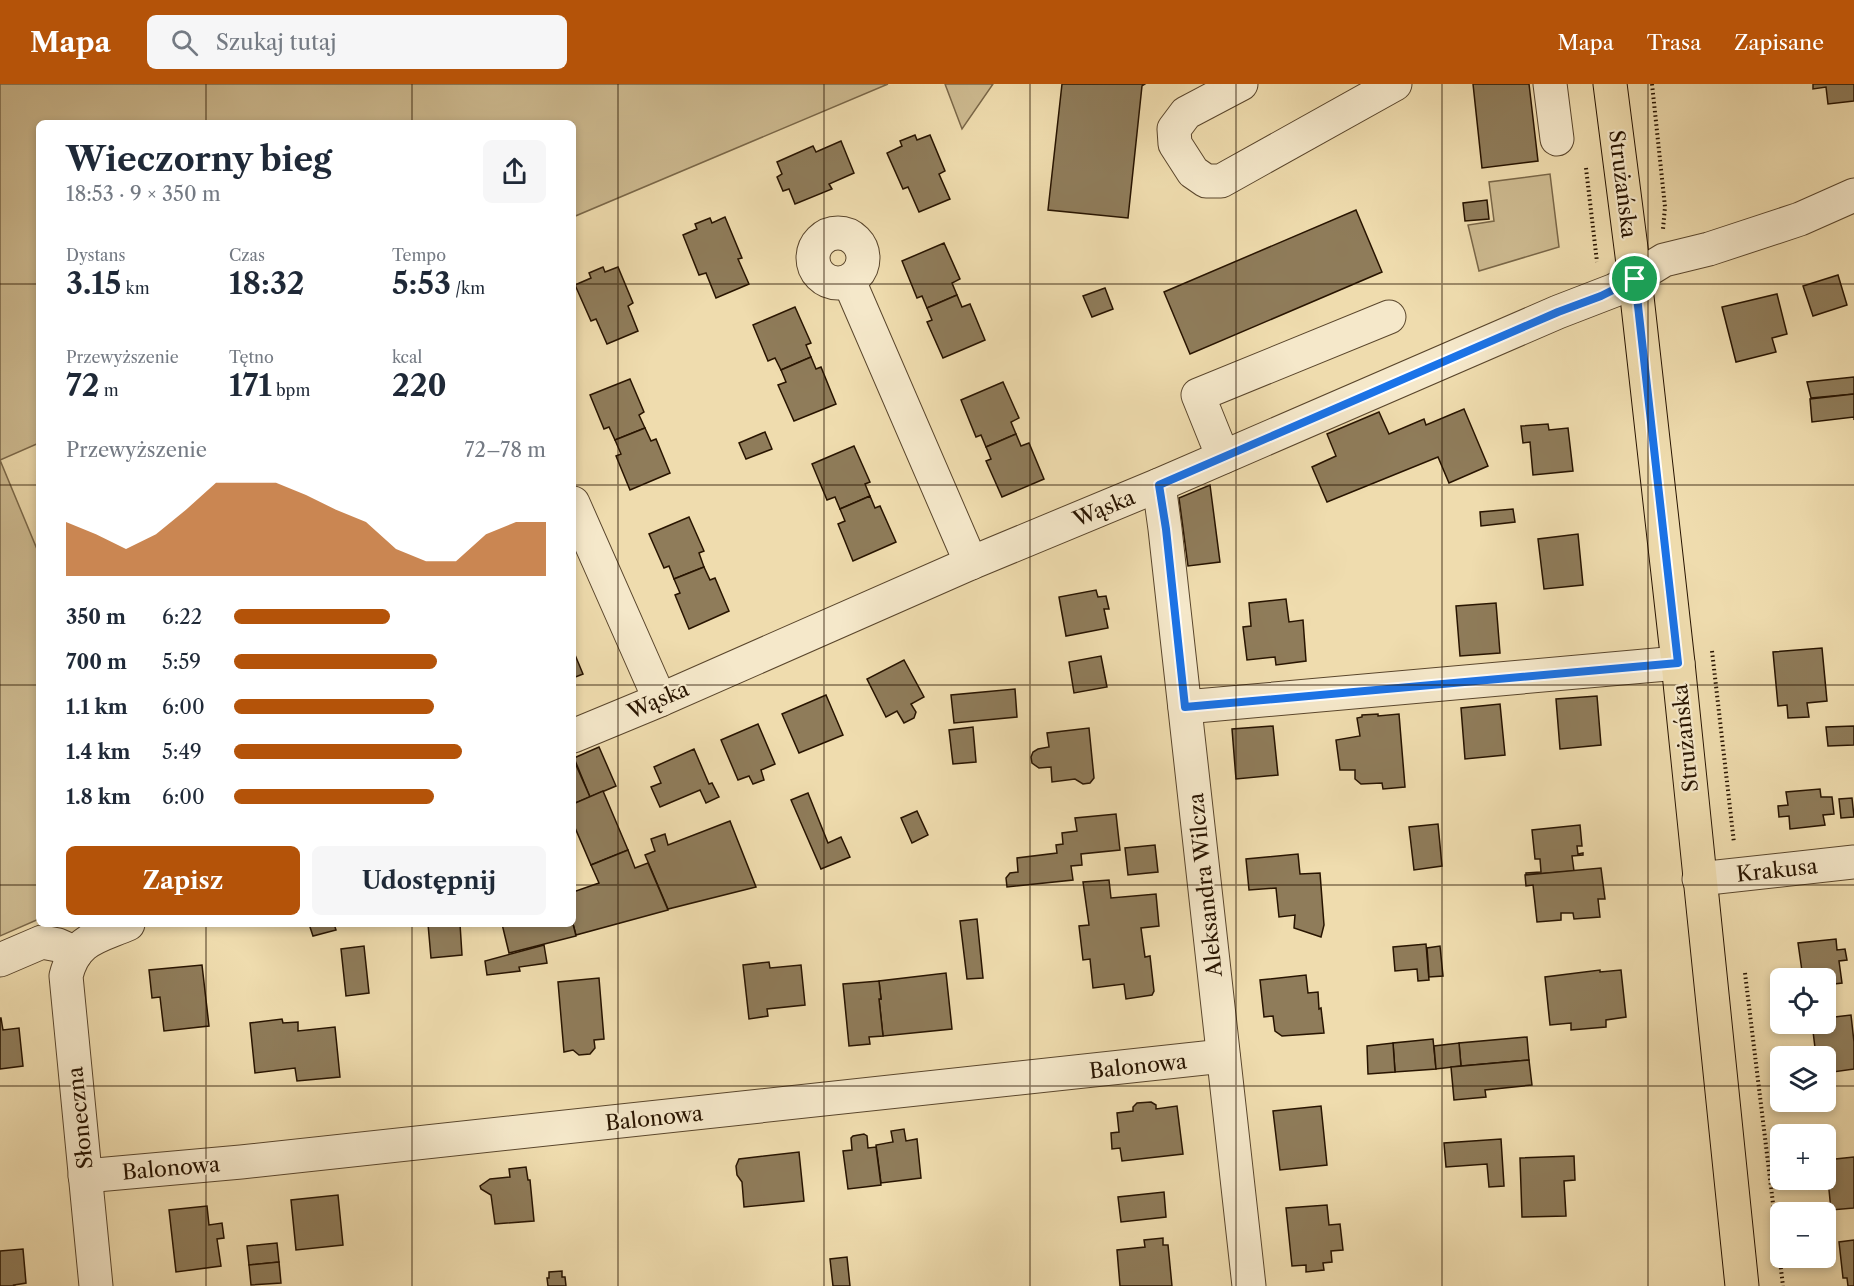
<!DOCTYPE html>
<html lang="pl">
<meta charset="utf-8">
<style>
:root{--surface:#fff;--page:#f6f6f7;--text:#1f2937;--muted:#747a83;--accent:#b45309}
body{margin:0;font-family:"Libre Caslon Text",serif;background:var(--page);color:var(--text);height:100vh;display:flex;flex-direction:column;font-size:22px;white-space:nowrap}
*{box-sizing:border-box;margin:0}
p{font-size:20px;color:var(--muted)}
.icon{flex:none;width:33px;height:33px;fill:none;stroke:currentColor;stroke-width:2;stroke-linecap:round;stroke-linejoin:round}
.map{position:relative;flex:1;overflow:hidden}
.side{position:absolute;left:36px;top:36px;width:540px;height:807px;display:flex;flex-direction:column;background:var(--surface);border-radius:9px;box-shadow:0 3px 9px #0003}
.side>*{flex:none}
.buttons{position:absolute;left:1770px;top:884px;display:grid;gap:12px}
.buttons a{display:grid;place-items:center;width:66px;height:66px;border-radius:9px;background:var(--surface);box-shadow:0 3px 9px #0003;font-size:30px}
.pin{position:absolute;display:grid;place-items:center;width:51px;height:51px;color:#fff;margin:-26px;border:3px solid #fff;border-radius:50%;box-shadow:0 2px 6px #0007}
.round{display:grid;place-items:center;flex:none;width:63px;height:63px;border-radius:9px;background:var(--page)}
.headline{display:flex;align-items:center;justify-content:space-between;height:102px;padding:0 30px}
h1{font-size:33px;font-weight:700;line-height:45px}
.metrics{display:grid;grid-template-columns:repeat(3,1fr);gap:9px;height:102px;padding:6px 30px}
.metrics div{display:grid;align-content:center}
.metrics b{font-size:30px;font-weight:700}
.metrics small{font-size:16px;font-weight:400}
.metrics p{font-size:16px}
.chart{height:168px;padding:12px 30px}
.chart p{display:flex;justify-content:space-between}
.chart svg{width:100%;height:108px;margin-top:6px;fill:var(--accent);opacity:.7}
.primary-button{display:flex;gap:12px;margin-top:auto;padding:12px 30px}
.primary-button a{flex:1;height:69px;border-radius:9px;background:var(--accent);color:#fff;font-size:24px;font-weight:700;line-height:69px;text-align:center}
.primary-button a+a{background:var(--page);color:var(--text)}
ul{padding:0 30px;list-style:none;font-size:20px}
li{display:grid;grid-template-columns:96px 72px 1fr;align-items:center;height:45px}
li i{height:15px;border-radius:8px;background:var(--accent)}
header{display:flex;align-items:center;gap:36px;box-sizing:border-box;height:84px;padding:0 30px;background:var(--accent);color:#fff}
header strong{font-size:28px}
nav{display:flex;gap:33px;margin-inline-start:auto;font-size:21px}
.search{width:420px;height:54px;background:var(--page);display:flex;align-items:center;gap:15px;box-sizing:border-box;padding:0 21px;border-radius:9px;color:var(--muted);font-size:22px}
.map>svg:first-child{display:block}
</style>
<header>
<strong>Mapa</strong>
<div class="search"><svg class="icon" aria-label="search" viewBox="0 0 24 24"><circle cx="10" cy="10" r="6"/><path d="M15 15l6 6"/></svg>Szukaj tutaj</div>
<nav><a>Mapa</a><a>Trasa</a><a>Zapisane</a></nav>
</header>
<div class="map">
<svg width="1854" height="1202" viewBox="0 0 1854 1202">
<rect width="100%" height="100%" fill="#efdcae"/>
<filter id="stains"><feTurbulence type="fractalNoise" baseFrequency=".00333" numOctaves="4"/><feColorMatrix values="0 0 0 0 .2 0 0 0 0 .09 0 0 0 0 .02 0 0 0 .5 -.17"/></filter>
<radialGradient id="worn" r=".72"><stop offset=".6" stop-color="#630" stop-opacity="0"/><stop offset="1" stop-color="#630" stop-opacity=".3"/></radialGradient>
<!-- green -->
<g fill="#cdba90" stroke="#7a6748" stroke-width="1.5">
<polygon points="0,0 888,0 573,133 573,39 39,39 39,359 0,376 39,470 39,835 0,852"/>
<polygon points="945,0 993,0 962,45"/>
<polygon points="1550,90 1559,163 1479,187 1468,141 1494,137 1489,98"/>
</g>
<!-- building -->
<g fill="#8f7c5a" stroke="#281400" stroke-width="1.5">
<polygon points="1062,0 1145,0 1142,2 1128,134 1048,126"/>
<polygon points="1473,0 1529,0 1538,77 1482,84"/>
<polygon points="1813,0 1854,0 1854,17 1828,20 1826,3 1813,5"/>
<polygon points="915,51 917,56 930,51 945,87 939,90 950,115 919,128 908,103 903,105 887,69 902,62 900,57"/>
<polygon points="841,57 854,89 829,100 832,105 795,120 789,105 783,107 777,93 782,90 777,78 813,62 816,68"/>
<polygon points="1487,116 1489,135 1465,137 1463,119"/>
<polygon points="1356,126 1382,188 1190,270 1164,208"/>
<polygon points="725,133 742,174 738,175 749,200 716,214 706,189 699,191 683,151 697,145 695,140 710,134 712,139"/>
<polygon points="944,159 960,195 952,199 957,211 927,224 922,212 917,214 902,177"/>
<polygon points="603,183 605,188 618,183 633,219 628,222 638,247 607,260 596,235 591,237 575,201 591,194 589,189"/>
<polygon points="1838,191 1847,221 1813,232 1803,202"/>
<polygon points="1105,204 1113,225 1092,233 1083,212"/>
<polygon points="1777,210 1787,250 1772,254 1776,268 1736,278 1722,223"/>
<polygon points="957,211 962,223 970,220 985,256 943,274 927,238 932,236 927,224"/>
<polygon points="795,223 811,259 806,261 811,273 781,286 775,274 768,277 753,241"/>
<polygon points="811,273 816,285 821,283 836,320 794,337 778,301 786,298 781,286"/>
<polygon points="1854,293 1854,310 1811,314 1807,298"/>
<polygon points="630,295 644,328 639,331 645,344 615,356 609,343 604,345 590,311"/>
<polygon points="1003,298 1019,334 1011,338 1016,350 986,363 981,351 976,353 961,316"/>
<polygon points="1854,310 1854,336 1854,333 1812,338 1810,315"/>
<polygon points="1464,325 1488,382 1449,399 1438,373 1327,418 1312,383 1336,372 1327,350 1379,328 1389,350 1424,335 1426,341"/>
<polygon points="1548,340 1549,346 1568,344 1573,387 1533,391 1530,358 1523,359 1521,342"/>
<polygon points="645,344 651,357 656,355 670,389 630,406 616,372 621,370 615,356"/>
<polygon points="765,348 772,365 746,375 739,359"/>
<polygon points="1016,350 1021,362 1029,359 1044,395 1002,413 986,377 991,375 986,363"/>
<polygon points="854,362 870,398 865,400 870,412 840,425 835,413 827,416 812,380"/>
<polygon points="1210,401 1220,478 1188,482 1179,414"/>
<polygon points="870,412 875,424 880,422 896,458 853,477 838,440 845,437 840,425"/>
<polygon points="1513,425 1515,438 1481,442 1480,428"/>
<polygon points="689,433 704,467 699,469 704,483 674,495 669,482 664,484 649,450"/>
<polygon points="1578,450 1583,501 1544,505 1538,455"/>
<polygon points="704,483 710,496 715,494 729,527 689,545 675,511 680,509 674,495"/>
<polygon points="1096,506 1098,513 1106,512 1109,525 1104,525 1108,544 1066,552 1059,513"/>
<polygon points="1286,515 1289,538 1303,536 1306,577 1276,581 1275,573 1247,576 1243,543 1251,542 1249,519"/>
<polygon points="1496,519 1500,569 1460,572 1456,522"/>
<polygon points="1822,564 1827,617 1807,619 1809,633 1788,634 1787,621 1778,622 1773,568"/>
<polygon points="573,566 583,590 573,594"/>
<polygon points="1101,572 1107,603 1074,609 1069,578"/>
<polygon points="904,576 924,613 911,620 916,628 914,634 904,639 897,627 886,633 867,595"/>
<polygon points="1015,605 1017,633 954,639 951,611"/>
<polygon points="826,611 843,651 799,669 782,630"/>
<polygon points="1597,612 1601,661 1560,665 1556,615"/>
<polygon points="1500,620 1505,671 1465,675 1461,624"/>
<polygon points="1378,630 1378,632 1399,630 1405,703 1383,705 1382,699 1361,700 1355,695 1355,686 1340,686 1336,656 1360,652 1357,634 1362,633 1362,631"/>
<polygon points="758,640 775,680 761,686 764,696 753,700 749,692 738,696 721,656"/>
<polygon points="1273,642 1278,691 1236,695 1232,645"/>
<polygon points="1854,642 1854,661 1828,662 1826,643"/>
<polygon points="973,643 976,678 953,680 949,646"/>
<polygon points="1089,644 1094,694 1090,699 1083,700 1075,695 1052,698 1051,683 1039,684 1032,679 1031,673 1033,668 1038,665 1049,663 1047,649"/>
<polygon points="599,663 616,702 590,713 574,674"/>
<polygon points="694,665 709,700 712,699 719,713 706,719 700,706 660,723 651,703 661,699 654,683"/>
<polygon points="573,674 590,713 573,720"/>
<polygon points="1820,705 1821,713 1832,713 1834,730 1823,731 1825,741 1790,745 1789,732 1779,733 1778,722 1788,721 1786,708"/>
<polygon points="603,707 628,766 591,781 573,739 573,720"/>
<polygon points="808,709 828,759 841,753 850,773 821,785 791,716"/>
<polygon points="1852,714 1854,733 1841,734 1839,715"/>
<polygon points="917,727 928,751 912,759 901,734"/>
<polygon points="1116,730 1120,766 1081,770 1082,781 1071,782 1073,796 1007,803 1006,794 1010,789 1018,788 1017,774 1057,769 1056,761 1063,760 1062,749 1077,747 1075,734"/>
<polygon points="730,737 756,803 668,825 645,771 655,767 651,755 665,750 668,761"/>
<polygon points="1438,740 1442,782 1414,786 1409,743"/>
<polygon points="1580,741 1582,762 1577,762 1578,770 1583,769 1583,771 1572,772 1574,787 1526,791 1526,789 1541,788 1540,775 1535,775 1532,746"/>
<polygon points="1155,761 1158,788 1128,791 1125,764"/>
<polygon points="628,766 635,784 648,779 668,826 576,851 573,840 573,808 599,799 591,781"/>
<polygon points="1298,770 1300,790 1320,789 1324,841 1321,853 1294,844 1295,831 1279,833 1276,804 1249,806 1246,775"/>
<polygon points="1601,784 1605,815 1598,815 1600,833 1574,835 1573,829 1561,829 1561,836 1537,838 1533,801 1526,802 1525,791"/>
<polygon points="1109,796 1111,814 1156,810 1159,842 1141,844 1145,873 1150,872 1154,907 1152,911 1126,915 1124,900 1093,904 1090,875 1083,876 1079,842 1089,841 1083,798"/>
<polygon points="977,835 983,894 967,895 960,837"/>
<polygon points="309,840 334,840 336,846 313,852"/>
<polygon points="428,840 460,840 462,871 431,874"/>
<polygon points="502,840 573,840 576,852 509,869"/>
<polygon points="1836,855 1837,866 1845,865 1847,876 1839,877 1842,899 1826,901 1826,894 1803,894 1798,859"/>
<polygon points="1426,860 1429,896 1418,897 1417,885 1395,887 1393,863"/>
<polygon points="544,861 547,879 519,883 520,887 487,891 485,877"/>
<polygon points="364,862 369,909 346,912 341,865"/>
<polygon points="1440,862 1443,892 1429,893 1427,864"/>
<polygon points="769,878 770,884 801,881 805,921 767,925 768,932 749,935 743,881"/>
<polygon points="202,881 209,942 164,947 160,913 152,914 149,886"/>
<polygon points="1600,886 1600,888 1621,886 1626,933 1606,936 1606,943 1571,946 1571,939 1550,941 1545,893"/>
<polygon points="946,889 952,945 883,952 879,915 881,915 879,897"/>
<polygon points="1306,891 1308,909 1318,908 1319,925 1321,924 1324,949 1282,952 1275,947 1273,932 1264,933 1260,896"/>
<polygon points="599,894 604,955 594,956 595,964 590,970 579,971 573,966 564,968 558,898"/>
<polygon points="879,897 881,915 879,915 883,952 869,953 870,960 849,962 843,900"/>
<polygon points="1851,931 1854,958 1854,985 1826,989 1826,972 1816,972 1812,939 1826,939 1826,934"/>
<polygon points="0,934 1,934 3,946 19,944 23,982 0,985"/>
<polygon points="282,935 283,939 298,938 298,947 335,943 340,993 297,997 295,984 255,989 250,939"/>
<polygon points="1527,953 1529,976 1461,982 1459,959"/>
<polygon points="1433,955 1436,985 1395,988 1393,959"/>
<polygon points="1393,959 1395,988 1368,990 1367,962"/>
<polygon points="1459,959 1461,982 1436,985 1434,962"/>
<polygon points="1529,976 1532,1001 1485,1006 1486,1013 1454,1016 1451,983"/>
<polygon points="1151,1018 1156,1021 1156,1025 1177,1022 1183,1070 1122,1077 1120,1064 1112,1065 1111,1049 1119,1048 1117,1029 1133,1027 1133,1023 1137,1019"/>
<polygon points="1321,1022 1327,1081 1280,1086 1273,1027"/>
<polygon points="904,1045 906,1057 917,1055 921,1094 881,1099 876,1061 893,1058 891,1047"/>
<polygon points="864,1050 867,1052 868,1064 876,1063 881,1101 848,1105 843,1067 852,1066 851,1054 853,1052"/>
<polygon points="1501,1055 1504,1102 1489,1103 1487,1080 1446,1083 1444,1059"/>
<polygon points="799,1068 804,1117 744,1123 742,1098 737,1091 736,1082 739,1075"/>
<polygon points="1574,1072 1575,1096 1564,1097 1566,1132 1522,1133 1520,1074"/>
<polygon points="1854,1073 1854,1124 1831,1126 1826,1076"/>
<polygon points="526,1083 528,1096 530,1096 534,1137 495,1140 491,1111 481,1105 480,1102 490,1095 510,1093 509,1085"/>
<polygon points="1164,1108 1166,1133 1121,1138 1118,1113"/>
<polygon points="338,1111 343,1161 296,1166 291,1116"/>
<polygon points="1327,1121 1329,1141 1340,1140 1343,1166 1331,1167 1332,1178 1323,1179 1324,1186 1306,1188 1306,1181 1292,1182 1286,1124"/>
<polygon points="207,1122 209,1141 222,1139 224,1154 217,1155 221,1182 176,1188 169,1126"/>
<polygon points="1163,1154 1163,1161 1168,1161 1172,1202 1120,1202 1117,1166 1145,1163 1144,1156"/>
<polygon points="1854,1156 1854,1202 1848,1202 1847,1194 1843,1194 1839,1158"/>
<polygon points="277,1159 279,1178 249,1181 247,1162"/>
<polygon points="23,1165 26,1199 14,1201 15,1202 0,1202 0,1167"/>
<polygon points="847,1173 850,1202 833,1202 830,1175"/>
<polygon points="279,1178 281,1199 251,1201 249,1181"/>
<polygon points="562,1187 562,1193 565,1193 566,1202 548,1202 547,1194 549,1194 549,1188"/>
</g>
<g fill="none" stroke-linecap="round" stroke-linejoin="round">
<!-- minor casing -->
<g stroke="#5a462c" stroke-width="35">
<g id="minor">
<polyline points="1241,0 1186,29 1174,45 1175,60 1193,88 1206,97 1221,97 1395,0"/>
<polyline points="1550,0 1557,55"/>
<circle cx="838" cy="174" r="25"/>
<polyline points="849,197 971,479"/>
<polyline points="1223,373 1198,311 1389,233"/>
<polyline points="1159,401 1165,445 1249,1202"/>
<polyline points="573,419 660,616"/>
<polyline points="1185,623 1678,579"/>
<polyline points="573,652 660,616 971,479 1159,401 1558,228 1615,206 1664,176 1709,165 1800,135 1854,111"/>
<polyline points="1699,795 1854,778"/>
<polyline points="0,876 42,858 58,861 76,869"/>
<polyline points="85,1092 241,1078 1223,972"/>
<path d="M96 1202 66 892C75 855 98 853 128 840"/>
</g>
</g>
<!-- major casing -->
<g stroke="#281400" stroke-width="35">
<polyline id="major" points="1610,0 1635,195 1678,579 1742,1202"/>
</g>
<!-- path -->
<g stroke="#281400" stroke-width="4" stroke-dasharray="1.5 3" stroke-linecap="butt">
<polyline points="1652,0 1665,123 1663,145"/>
<polyline points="1586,84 1597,178"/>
<polyline points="1712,567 1734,759"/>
<polyline points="1745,889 1783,1202"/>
</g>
<!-- minor -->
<use href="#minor" stroke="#f5e8ca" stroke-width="33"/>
<!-- major -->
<use href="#major" stroke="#efdcae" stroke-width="33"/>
</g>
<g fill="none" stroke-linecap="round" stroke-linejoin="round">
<!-- route casing -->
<g stroke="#fff" stroke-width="12">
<polygon id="route" points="1635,195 1678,579 1185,623 1166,445 1159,401 1558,228 1601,212"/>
</g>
<!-- route -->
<use href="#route" stroke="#1a73e8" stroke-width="8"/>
</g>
<!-- grid -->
<path fill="none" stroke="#281400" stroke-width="1.5" stroke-opacity="0.55" d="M206 0V39M412 0V39M618 0V1202M824 0V1202M1030 0V1202M1236 0V1202M1442 0V1202M1648 0V1202M0 200H39M573 200H1854M0 401H39M573 401H1854M0 601H39M573 601H1854M0 801H39M573 801H1854M206 840V1202M412 840V1202M0 1002H1780M1826 1002H1854"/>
<g text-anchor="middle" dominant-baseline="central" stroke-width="4.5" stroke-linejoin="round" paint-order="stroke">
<!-- street labels -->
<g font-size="21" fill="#281400" stroke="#f5e8ca">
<text transform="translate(1623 100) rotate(83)">Strużańska</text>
<text transform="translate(1104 424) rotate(-22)">Wąska</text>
<text transform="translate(658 616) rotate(-23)">Wąska</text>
<text transform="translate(1685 654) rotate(-96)">Strużańska</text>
<text transform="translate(1777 786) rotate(-6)">Krakusa</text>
<text transform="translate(1205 801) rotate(-96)">Aleksandra Wilcza</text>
<text transform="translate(1138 982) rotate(-6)">Balonowa</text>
<text transform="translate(80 1034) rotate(-96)">Słoneczna</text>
<text transform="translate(654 1034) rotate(-6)">Balonowa</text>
<text transform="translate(171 1084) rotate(-5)">Balonowa</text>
</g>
</g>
<rect width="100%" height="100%" filter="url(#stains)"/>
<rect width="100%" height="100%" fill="url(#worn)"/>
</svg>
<div class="buttons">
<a><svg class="icon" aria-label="locate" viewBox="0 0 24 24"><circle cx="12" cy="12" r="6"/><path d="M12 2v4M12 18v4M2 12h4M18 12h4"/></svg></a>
<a><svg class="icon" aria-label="layers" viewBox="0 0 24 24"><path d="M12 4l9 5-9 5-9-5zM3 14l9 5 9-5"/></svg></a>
<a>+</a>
<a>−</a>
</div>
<div class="pin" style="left:1635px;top:195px;background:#1e9e55"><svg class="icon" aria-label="arrive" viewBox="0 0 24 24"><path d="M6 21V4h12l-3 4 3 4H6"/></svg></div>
<section class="side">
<div class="headline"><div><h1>Wieczorny bieg</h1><p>18:53 · 9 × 350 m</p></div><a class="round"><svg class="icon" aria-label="share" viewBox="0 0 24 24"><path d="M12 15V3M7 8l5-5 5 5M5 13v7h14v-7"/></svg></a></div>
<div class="metrics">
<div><p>Dystans</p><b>3.15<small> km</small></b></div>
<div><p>Czas</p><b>18:32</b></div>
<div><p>Tempo</p><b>5:53<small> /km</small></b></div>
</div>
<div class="metrics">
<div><p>Przewyższenie</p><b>72<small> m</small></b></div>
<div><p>Tętno</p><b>171<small> bpm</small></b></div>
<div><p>kcal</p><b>220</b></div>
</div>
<div class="chart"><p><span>Przewyższenie</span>72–78 m</p>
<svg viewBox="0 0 160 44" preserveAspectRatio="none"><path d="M0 44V22L10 27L20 33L30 27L40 17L50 6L60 6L70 6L80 11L90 17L100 22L110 33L120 38L130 38L140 27L150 22L160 22V44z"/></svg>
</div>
<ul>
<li><b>350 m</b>6:22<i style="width:50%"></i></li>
<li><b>700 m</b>5:59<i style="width:65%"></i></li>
<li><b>1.1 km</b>6:00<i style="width:64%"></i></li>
<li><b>1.4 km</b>5:49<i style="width:73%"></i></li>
<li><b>1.8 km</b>6:00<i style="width:64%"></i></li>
</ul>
<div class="primary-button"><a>Zapisz</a><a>Udostępnij</a></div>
</section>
</div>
